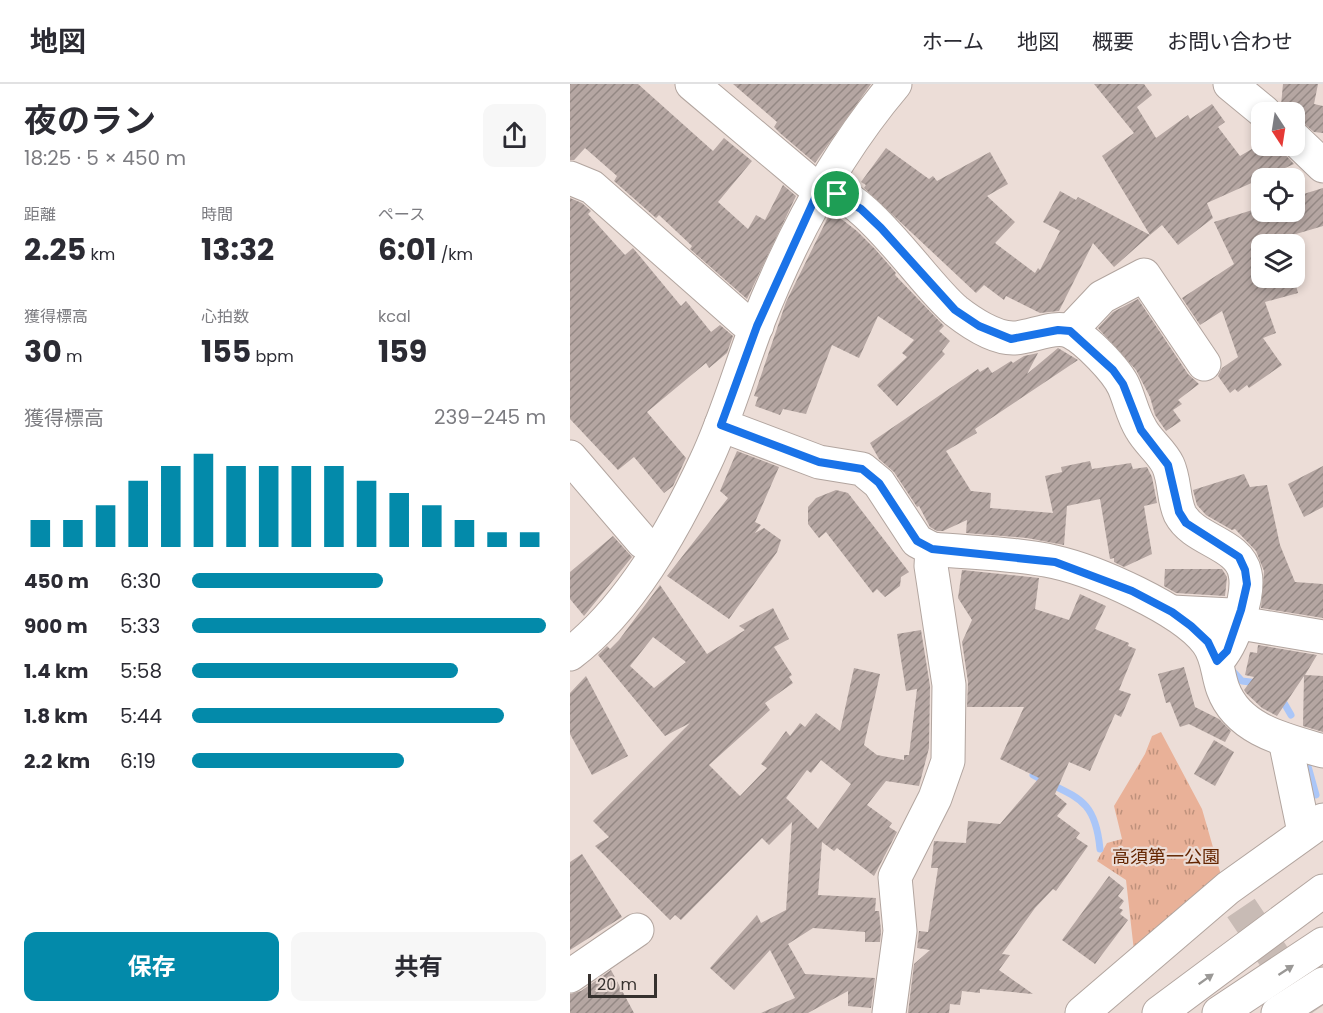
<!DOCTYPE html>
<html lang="ja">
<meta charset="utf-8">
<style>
:root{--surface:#fff;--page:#f7f7f7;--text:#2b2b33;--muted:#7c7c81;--line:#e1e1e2;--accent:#038aaa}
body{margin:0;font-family:Poppins,"Noto Sans JP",sans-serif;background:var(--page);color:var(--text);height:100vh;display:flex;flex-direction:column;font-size:22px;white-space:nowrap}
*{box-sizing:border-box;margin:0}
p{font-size:20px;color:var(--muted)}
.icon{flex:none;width:33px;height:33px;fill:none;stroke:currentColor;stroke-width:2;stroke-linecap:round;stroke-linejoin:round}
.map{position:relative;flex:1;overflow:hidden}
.sheet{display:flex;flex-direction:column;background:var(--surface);width:570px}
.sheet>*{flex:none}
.needle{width:39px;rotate:168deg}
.tools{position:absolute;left:681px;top:18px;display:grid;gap:12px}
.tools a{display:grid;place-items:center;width:54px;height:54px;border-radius:12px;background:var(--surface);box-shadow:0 3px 9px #0003;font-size:30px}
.scale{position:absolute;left:18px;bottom:15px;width:69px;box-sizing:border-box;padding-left:6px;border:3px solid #36312e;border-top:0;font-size:16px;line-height:21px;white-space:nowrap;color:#36312e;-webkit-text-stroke:4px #ecddd7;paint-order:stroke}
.pin{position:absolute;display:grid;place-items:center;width:51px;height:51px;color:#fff;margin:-26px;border:3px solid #fff;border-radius:50%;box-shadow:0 2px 6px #0007}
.round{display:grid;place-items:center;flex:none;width:63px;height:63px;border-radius:12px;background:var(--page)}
.head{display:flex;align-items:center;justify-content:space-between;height:102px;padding:0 24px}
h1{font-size:33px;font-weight:700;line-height:45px}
.figures{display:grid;grid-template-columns:repeat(3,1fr);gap:9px;height:102px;padding:6px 24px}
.figures div{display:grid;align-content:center}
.figures b{font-size:30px;font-weight:700}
.figures small{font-size:16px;font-weight:400}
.figures p{font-size:16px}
.chart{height:168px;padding:12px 24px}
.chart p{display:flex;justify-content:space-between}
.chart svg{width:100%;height:108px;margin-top:6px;stroke:var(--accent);stroke-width:6}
.action{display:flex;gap:12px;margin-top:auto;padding:12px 24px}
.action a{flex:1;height:69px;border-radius:12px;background:var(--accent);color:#fff;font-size:24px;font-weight:700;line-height:69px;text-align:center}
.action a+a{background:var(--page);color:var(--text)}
ul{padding:0 24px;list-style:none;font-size:20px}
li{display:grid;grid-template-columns:96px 72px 1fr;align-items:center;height:45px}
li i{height:15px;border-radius:8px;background:var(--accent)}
header{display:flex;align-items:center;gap:36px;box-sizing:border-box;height:84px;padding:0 30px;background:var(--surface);border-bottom:2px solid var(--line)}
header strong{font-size:28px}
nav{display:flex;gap:33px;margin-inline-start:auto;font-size:21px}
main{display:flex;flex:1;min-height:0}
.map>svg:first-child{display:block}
</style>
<header>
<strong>地図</strong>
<nav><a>ホーム</a><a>地図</a><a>概要</a><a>お問い合わせ</a></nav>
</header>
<main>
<section class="sheet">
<div class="head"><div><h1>夜のラン</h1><p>18:25 · 5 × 450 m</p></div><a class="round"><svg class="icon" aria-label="share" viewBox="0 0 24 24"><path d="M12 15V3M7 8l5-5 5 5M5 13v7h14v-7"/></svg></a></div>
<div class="figures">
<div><p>距離</p><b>2.25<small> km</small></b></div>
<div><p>時間</p><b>13:32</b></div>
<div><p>ペース</p><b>6:01<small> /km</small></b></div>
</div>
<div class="figures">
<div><p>獲得標高</p><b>30<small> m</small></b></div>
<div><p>心拍数</p><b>155<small> bpm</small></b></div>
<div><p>kcal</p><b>159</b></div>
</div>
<div class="chart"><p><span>獲得標高</span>239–245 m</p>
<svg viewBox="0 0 160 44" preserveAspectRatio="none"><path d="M5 44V33M15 44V33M25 44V27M35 44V17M45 44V11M55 44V6M65 44V11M75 44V11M85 44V11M95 44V11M105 44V17M115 44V22M125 44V27M135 44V33M145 44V38M155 44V38"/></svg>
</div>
<ul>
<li><b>450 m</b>6:30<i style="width:54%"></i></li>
<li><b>900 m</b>5:33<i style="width:100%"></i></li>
<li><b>1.4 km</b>5:58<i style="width:75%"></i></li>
<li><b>1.8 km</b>5:44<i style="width:88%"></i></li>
<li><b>2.2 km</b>6:19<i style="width:60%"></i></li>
</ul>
<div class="action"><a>保存</a><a>共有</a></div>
</section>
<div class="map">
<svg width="753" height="929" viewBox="0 0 753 929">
<defs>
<pattern id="grass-tufts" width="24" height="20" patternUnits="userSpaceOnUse" patternTransform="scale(1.5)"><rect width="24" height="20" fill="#e9b198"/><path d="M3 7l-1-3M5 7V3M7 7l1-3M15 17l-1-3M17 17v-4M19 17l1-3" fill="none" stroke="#be917c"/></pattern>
<pattern id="building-hatch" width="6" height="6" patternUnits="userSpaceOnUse" patternTransform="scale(1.5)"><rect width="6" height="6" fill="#b5a6a2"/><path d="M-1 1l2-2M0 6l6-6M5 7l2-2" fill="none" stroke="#948884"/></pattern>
</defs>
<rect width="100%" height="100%" fill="#ecddd7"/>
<!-- grass -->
<polygon fill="url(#grass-tufts)" points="591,648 632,725 653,798 565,876 556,796 527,777 537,759 552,755 544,722 575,670 582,652"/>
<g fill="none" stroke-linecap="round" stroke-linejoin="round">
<!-- stream -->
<g stroke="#aac6f8" stroke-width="7">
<polyline points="660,584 672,597 688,599"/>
<polyline points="710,612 721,631"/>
<polyline points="736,675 746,711"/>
<path d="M463 691C505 714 525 712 530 765"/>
</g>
</g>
<!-- building -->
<g fill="url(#building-hatch)" fill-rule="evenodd">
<polygon points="0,0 68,0 143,67 154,54 182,77 148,118 178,145 186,131 195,136 213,101 226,112 177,215 120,165 122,162 89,131 86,134 44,97 47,92 15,64 4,76 0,76"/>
<polygon points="163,0 301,0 245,79 211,50 204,43 207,38"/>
<polygon points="524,0 574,0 582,11 567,23 586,54 618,31 620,35 642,20 655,38 648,43 670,72 687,62 707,62 724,80 637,119 643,134 608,161 592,141 580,151 532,72 564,49"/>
<polygon points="713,0 748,0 744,20 753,22 753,49 744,48 731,37 733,25 711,21"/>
<polygon points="316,64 359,95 363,92 367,97 420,68 438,100 417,112 445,138 425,159 465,189 468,184 470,186 490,147 473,138 490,107 506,116 508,113 580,151 544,183 523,159 489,227 470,229 436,212 434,216 414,201 406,209 294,104 296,101 291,98"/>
<polygon points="753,104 753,142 692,160 692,194 724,194 728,209 695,218 706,249 693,254 712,281 679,304 677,301 668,308 665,305 660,309 648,292 652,284 668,273 652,227 630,241 612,214 664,180 644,138 692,123 692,128 724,128 724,113"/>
<polygon points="0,114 12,119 21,127 18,130 55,171 63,164 111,222 116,217 141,248 150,241 163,252 157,269 139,284 136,279 77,328 116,374 103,402 94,409 64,373 48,386 0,335"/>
<polygon points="261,127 287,147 305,165 326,189 325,191 374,242 369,247 380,257 372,267 375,270 327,322 307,301 337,273 332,269 344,256 308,232 289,274 262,261 236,330 213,325 210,331 185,322 188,313 184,312 216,218"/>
<polygon points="568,215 618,290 629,300 608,316 612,320 603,326 611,337 596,347 585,331 580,313 566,286 528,244 543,228"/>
<polygon points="488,264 508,276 405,345 407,349 376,367 401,407 421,409 420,424 483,429 475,392 492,388 491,383 520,377 522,385 561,379 563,385 577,383 582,393 587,419 574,422 582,470 554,483 544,478 544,474 540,475 530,415 497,422 494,461 457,454 396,449 397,436 373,447 367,447 360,443 349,422 347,423 324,388 309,375 300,359 408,285 410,288 418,283 422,289 441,277 443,279 454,272 468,269 457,290"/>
<polygon points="167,367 209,383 185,438 191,441 185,449 194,444 211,456 207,468 159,535 97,492 158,414 150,407"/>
<polygon points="753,382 753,423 734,433 718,400"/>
<polygon points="674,390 680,403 697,401 710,461 725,498 753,500 753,534 691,524 694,487 686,467 665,445 662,446 636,431 627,421 623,406"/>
<polygon points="266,406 278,409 339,488 331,493 330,502 315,513 307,505 303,509 256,448 249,454 238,440 238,423 246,414"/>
<polygon points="43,452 62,473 14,532 0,515 0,488"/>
<polygon points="595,485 652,485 657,493 655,512 606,509 594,502"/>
<polygon points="392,486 469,494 465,525 499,536 510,510 536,522 525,545 559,559 558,562 566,565 549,606 561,610 551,633 545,630 520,687 499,678 485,710 497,720 487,732 510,749 506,754 518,762 486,807 483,805 465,824 432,870 440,871 429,886 463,910 410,905 410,909 392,907 390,921 380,920 379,929 338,929 344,880 360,866 347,864 349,847 358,848 368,784 361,784 364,757 396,759 398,737 430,740 469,694 430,675 454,623 397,623 398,598 392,558 402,536 388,514"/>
<path d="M90 501 137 570 175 546 169 542 203 524 219 555 204 563 222 591 219 593 223 599 195 619 200 626 139 681 170 712 197 684 191 680 216 647 220 652 230 639 235 643 246 629 270 647 284 584 310 590 294 661 307 671 334 676V671H339L347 605 336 607 327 550 351 546 360 602 359 664 349 702 316 697 297 721 322 739 319 743 327 748 304 792 267 764 264 767 252 758 248 811 306 814 305 827H309L311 847 310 858H295V848L243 844 218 860 235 890 305 894 301 924 278 922V907L238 929H191L225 914 200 866 164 906 140 884 187 831 191 839 216 826 222 738 199 761 192 754 111 836 105 831 100 836 25 762 39 753 23 737 120 639 95 652 28 571 37 562 40 565 49 556ZM83 553 116 578 84 604 60 582ZM251 676 281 700 248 745 216 714 237 686 241 689Z"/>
<polygon points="688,561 747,571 735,591 753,592 753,648 733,642 734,592 707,632 692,624 676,609 674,606 684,593 675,591 680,568 687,569"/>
<polygon points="614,583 625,623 649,635 661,647 655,658 619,640 610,643 600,618 596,619 588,590"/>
<polygon points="16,592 58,672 22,691 0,650 0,609"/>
<polygon points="644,656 664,668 645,702 624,690"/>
<polygon points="12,770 52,833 0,866 0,778"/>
<polygon points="539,792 554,804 548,812 554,817 549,824 553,826 550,830 558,836 525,880 492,856"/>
<polygon points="41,886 64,929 0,929 0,910 11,907"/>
</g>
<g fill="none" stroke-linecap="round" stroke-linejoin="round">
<!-- minor-tunnel -->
<polyline stroke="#c8bbb5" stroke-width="33" stroke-dasharray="33 16" stroke-linecap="butt" points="671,824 742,929"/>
<!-- minor casing -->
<g stroke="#b2a59f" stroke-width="35">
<g id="minor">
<path d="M122 0 242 101C292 101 350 197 386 227 400 238 424 254 443 254 460 254 485 240 501 248 517 256 547 287 554 303 560 317 563 332 571 345 578 358 592 368 598 381 605 396 603 415 610 430 624 457 669 459 675 489 680 511 663 561 647 577"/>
<polyline points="660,0 694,28"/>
<polyline points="724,54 753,82"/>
<polyline points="0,94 22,103 175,238 187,242"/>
<polyline points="500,247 532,213 574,191 634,280"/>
<polyline points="151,341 249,378 292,385 309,399 347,457 362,465 361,482 379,601 378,677 365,714 325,793 330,847 319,929"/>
<polyline points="0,373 73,458 88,465"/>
<path d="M362 465C402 469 445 469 485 478 525 487 612 525 637 558 648 572 647 589 653 605 668 646 715 656 753 667"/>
<polyline points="602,528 661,531 676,540 753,553"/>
<path d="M0 570C60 524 103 447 135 379 156 335 169 288 186 243 220 156 264 72 325 0"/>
<polyline points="715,656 734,748"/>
<polyline points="0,892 67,846"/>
<polyline points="512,929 658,804 753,736"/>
</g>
</g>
<!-- highway casing -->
<g stroke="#b2a59f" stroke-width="35">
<g id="highway">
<polyline points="589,929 753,807"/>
<polyline points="649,929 753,860"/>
<polyline points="708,929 753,900"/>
</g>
</g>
<!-- minor -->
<use href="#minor" stroke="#fff" stroke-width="33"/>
<!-- highway -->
<use href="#highway" stroke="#fff" stroke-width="33"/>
</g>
<!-- one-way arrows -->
<defs><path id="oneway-solid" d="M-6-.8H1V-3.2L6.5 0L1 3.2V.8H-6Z" transform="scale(1.5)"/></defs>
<g fill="#9a9896">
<use href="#oneway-solid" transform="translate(716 886) rotate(-33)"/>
<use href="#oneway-solid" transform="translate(636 895) rotate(-35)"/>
</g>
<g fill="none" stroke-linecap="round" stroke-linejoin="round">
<!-- route casing -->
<g stroke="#fff" stroke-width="12">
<polygon id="route" points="251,101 291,125 311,144 385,226 409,242 441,255 488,246 500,247 543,286 553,300 571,346 598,381 609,428 616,439 669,473 675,486 677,500 671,526 657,567 647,577 638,558 621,542 602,528 562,507 485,478 362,465 347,457 309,399 292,385 249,378 151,341 187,242"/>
</g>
<!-- route -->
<use href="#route" stroke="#1a73e8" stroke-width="8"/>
</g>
<g text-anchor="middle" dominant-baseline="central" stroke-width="4.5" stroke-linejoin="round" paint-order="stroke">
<!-- park labels -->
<g font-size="18" fill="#642500" stroke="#ecddd7">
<text x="596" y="772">高須第一公園</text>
</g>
</g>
</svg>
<div class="tools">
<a><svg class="needle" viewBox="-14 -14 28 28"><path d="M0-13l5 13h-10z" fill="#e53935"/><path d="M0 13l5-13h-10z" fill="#7c7c81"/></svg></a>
<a><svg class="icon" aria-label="locate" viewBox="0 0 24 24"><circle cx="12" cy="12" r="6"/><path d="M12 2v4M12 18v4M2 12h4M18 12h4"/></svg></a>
<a><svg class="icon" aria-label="layers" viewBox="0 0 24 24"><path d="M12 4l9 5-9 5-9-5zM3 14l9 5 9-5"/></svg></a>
</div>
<div class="scale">20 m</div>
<div class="pin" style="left:267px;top:110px;background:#1e9e55"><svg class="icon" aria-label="arrive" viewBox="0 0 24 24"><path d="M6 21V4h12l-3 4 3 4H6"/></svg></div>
</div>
</main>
